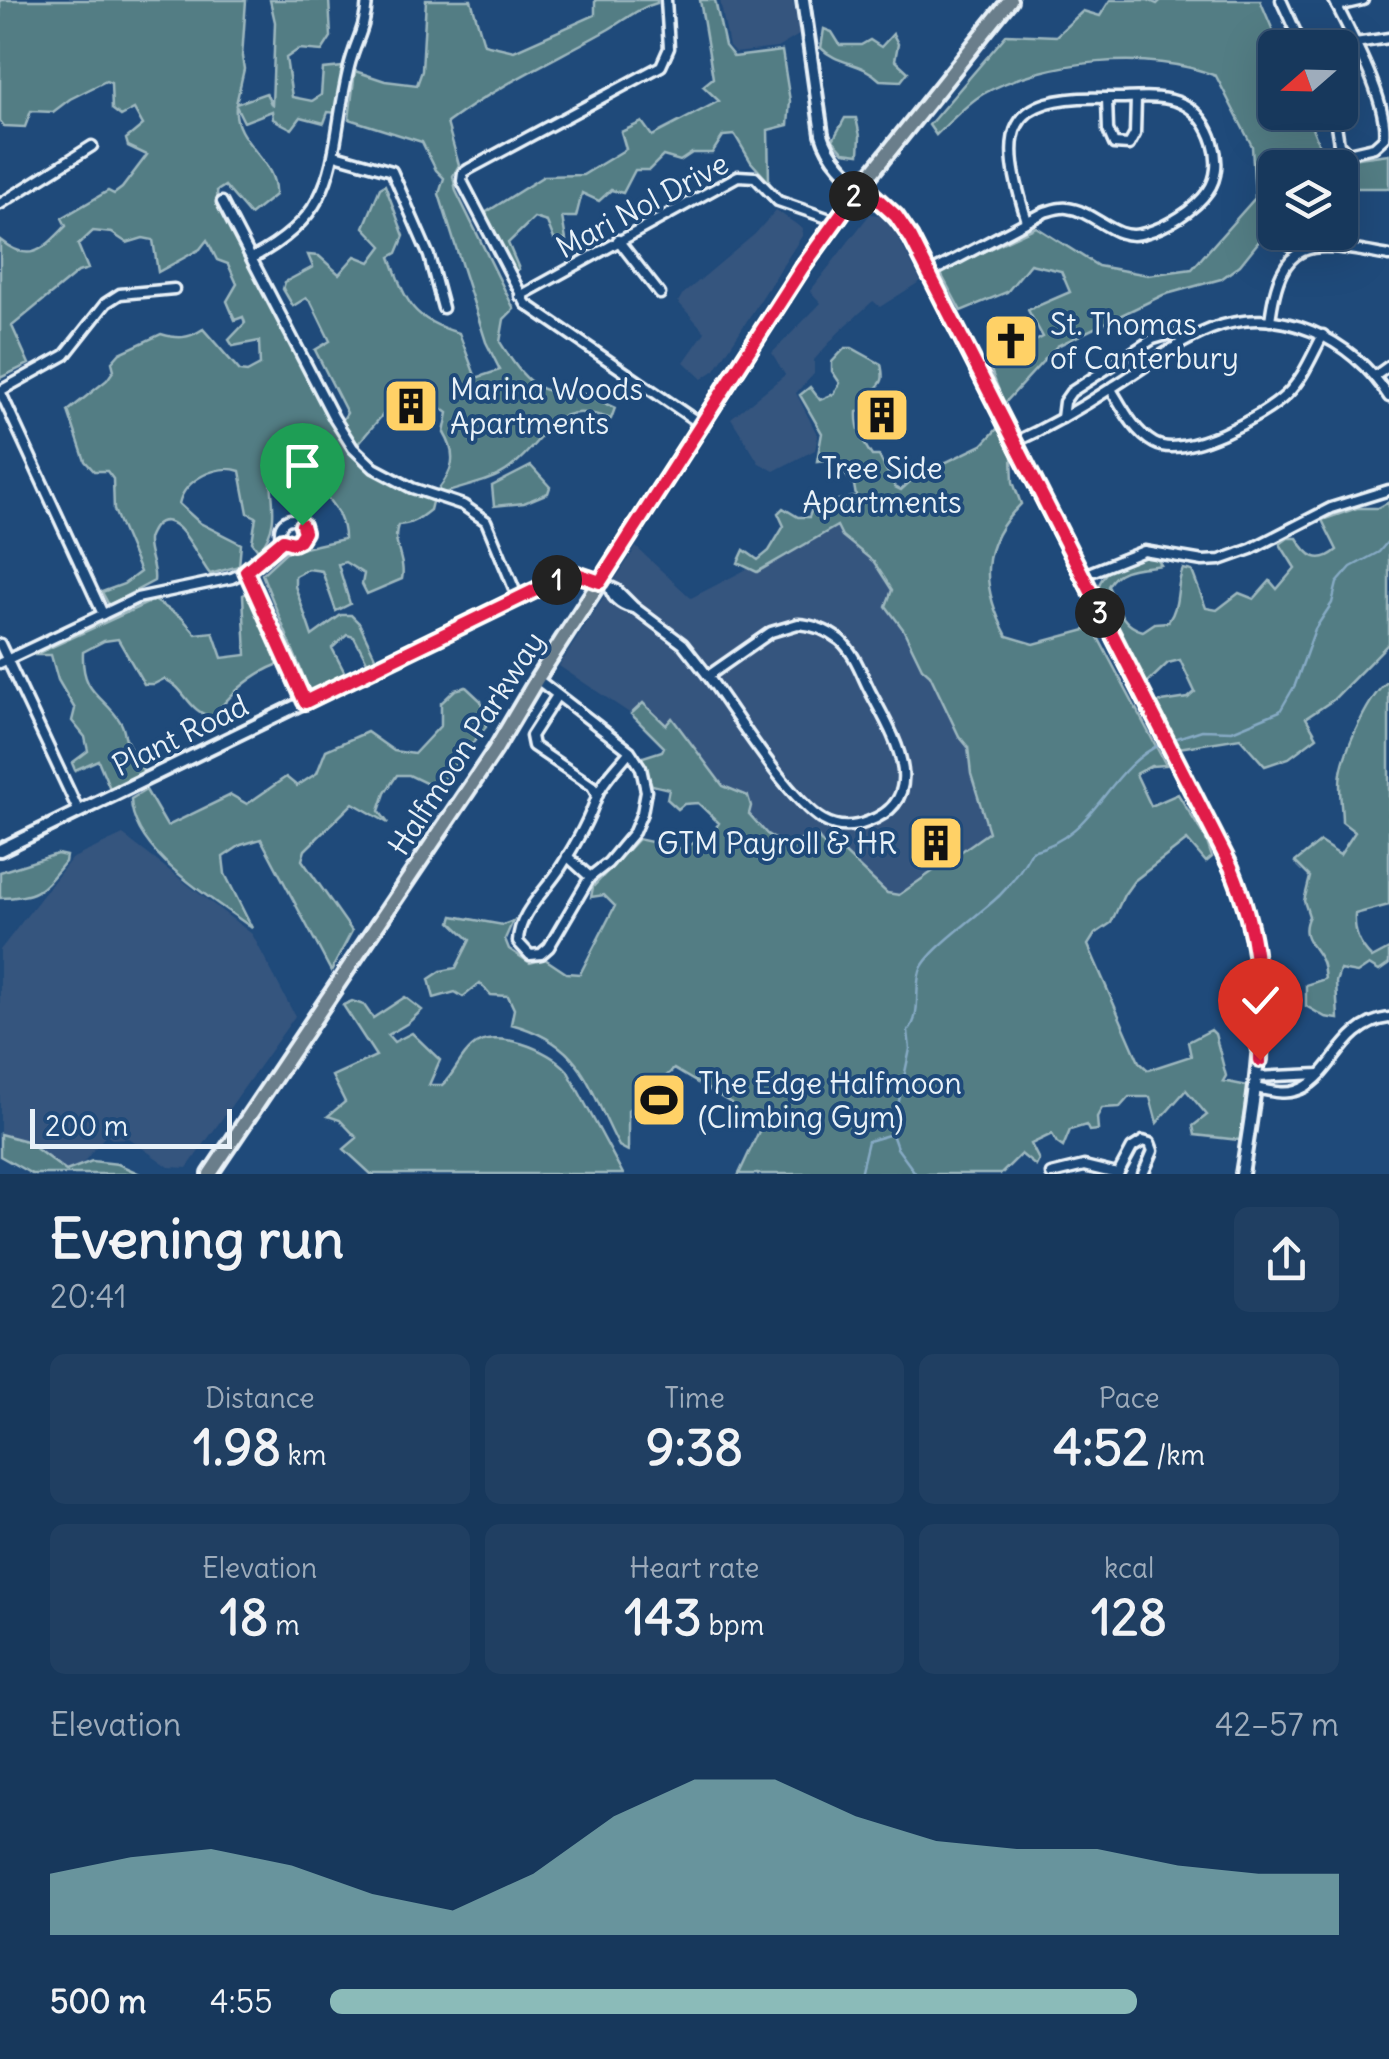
<!DOCTYPE html>
<meta charset="utf-8">
<style>
:root{--surface:#17385c;--page:#203f62;--text:#f1f3f6;--muted:#9eacbb;--line:#365272;--accent:#8bbbb9}
body{margin:0;font-family:Delius,sans-serif;background:var(--page);color:var(--text);height:100vh;display:flex;flex-direction:column;font-size:38px;white-space:nowrap}
*{box-sizing:border-box;margin:0}
p{font-size:32px;color:var(--muted)}
.icon{flex:none;width:55px;height:55px;fill:none;stroke:currentColor;stroke-width:2;stroke-linecap:round;stroke-linejoin:round}
.map{position:relative;height:1174px;overflow:hidden}
.panel{display:flex;flex-direction:column;background:var(--surface);flex:1}
.panel>*{flex:none}
.needle{width:65px;rotate:250deg}
.controls{position:absolute;left:1258px;top:30px;display:grid;gap:20px}
.controls a{display:grid;place-items:center;width:100px;height:100px;border-radius:15px;background:var(--surface);box-shadow:0 10px 40px #0002,0 0 0 2px var(--line);font-size:50px}
.scale{position:absolute;left:30px;bottom:25px;width:202px;box-sizing:border-box;padding-left:10px;border:5px solid #e8f1f8;border-top:0;font-size:28px;line-height:35px;white-space:nowrap;color:#e8f1f8;-webkit-text-stroke:8px #1f4a7a;paint-order:stroke}
.pin{position:absolute;display:grid;place-items:center;width:85px;height:85px;color:#fff;margin:-102px -42px;border-radius:50% 50% 50% 0;rotate:-45deg;box-shadow:0 0 10px #0007}
.pin .icon{rotate:45deg}
.km{position:absolute;width:50px;height:50px;margin:-25px;border-radius:50%;background:#222;color:#fff;font-size:28px;line-height:50px;text-align:center}
.round{display:grid;place-items:center;flex:none;width:105px;height:105px;border-radius:15px;background:var(--page)}
.head{display:flex;align-items:center;justify-content:space-between;height:170px;padding:0 50px}
h1{font-size:55px;font-weight:700;line-height:75px}
.figures{display:grid;grid-template-columns:repeat(3,1fr);gap:15px;height:170px;padding:10px 50px}
.figures div{display:grid;align-content:center;border-radius:15px;background:var(--page);text-align:center}
.figures b{font-size:50px;font-weight:700}
.figures small{font-size:28px;font-weight:400}
.figures p{font-size:28px}
.chart{height:280px;padding:20px 50px}
.chart p{display:flex;justify-content:space-between}
.chart svg{width:100%;height:180px;margin-top:10px;fill:var(--accent);opacity:.7}
ul{padding:0 50px;list-style:none;font-size:32px}
li{display:grid;grid-template-columns:160px 120px 1fr;align-items:center;height:75px}
li i{height:25px;border-radius:12px;background:var(--accent)}
.map>svg:first-child{display:block}
</style>
<div class="map">
<svg width="1389" height="1174" viewBox="0 0 1389 1174">
<rect width="100%" height="100%" fill="#1f4a7a"/>
<filter id="ink" filterUnits="userSpaceOnUse"><feTurbulence type="fractalNoise" baseFrequency=".01" numOctaves="2"/><feDisplacementMap in="SourceGraphic" scale="20" xChannelSelector="R" yChannelSelector="G"/><feConvolveMatrix kernelMatrix="1 2 1 2 8 2 1 2 1" color-interpolation-filters="sRGB"/></filter>
<g filter="url(#ink)">
<!-- built -->
<g fill="#34547e">
<polygon points="720,0 793,0 799,35 777,48 735,53 729,47"/>
<polygon points="776,210 803,229 802,236 715,370 702,379 684,362 705,332 678,302 682,295 755,234"/>
<polygon points="870,214 887,216 921,281 880,307 873,301 839,332 814,360 814,374 796,393 818,436 815,450 774,471 759,463 731,418 785,375 772,353 821,303 810,291"/>
<polygon points="838,525 842,536 874,562 892,590 896,618 921,668 930,675 959,736 968,747 971,774 989,832 899,896 887,893 826,848 788,847 767,834 724,786 671,719 666,726 643,704 631,714 559,666 636,547 691,598 749,568 757,572"/>
<polygon points="123,835 252,934 295,1016 187,1168 169,1167 128,1138 112,1139 106,1135 77,1170 66,1171 26,1141 0,1134 0,950 71,859"/>
</g>
<!-- green -->
<g fill="#527d84" stroke="#9db7be" stroke-width="2.5">
<path d="M0 0H246L242 57 244 69 236 104 266 93 272 106 275 22 270 0H329L331 37 322 51 299 49 286 58 292 97 312 101 321 95 323 69 344 67 337 113 328 112 324 123 301 117 292 129 273 119 272 111 244 122 236 106C232 143 278 159 275 195L250 215 225 186 217 191 218 204 342 441C368 471 397 484 432 502L430 510C420 518 411 525 398 525 391 545 406 559 402 579L367 594 362 584 364 574 345 562 338 564 350 604 336 611 322 571 308 569 295 576V586L312 636 341 615H351L359 623 377 661 369 665 354 637 347 635 332 648 347 677 311 695 262 574 286 552 344 539C345 503 307 478 280 459L271 462C268 496 284 520 259 551L252 542 256 517 248 513 240 471C217 463 184 480 179 504L200 523 241 544 239 566 210 574C199 562 177 504 155 526 153 528 148 537 148 540 147 554 156 567 154 581L109 605 102 592 124 584 140 572 114 510 113 479 107 471H94L85 461 68 411 107 380 114 370 112 362 120 353 161 334C178 339 188 339 203 329L240 371 247 372 260 365 259 341 233 346 229 340 245 323 243 317 235 320 227 301 237 284 228 264 217 260 207 240 200 249 158 272 153 240 143 238 127 243 112 233 93 231 78 245 88 269 78 272 12 326 29 364 0 378V240C31 265 43 249 66 226L62 218 108 191 114 194 122 188 147 155 128 146 126 139 143 125 134 109 121 116 112 109 111 83 106 81 70 99 53 112 31 111 25 127 4 126 0 121Z"/>
<path d="M426 0H471L484 44 514 51 595 15V0H657V3C638 8 626 19 609 29 554 60 498 85 447 123L459 165 453 176 456 191 514 309 504 319 500 342C517 369 537 402 573 389L615 408 611 419C550 397 552 436 510 468 494 481 465 486 445 493L437 491C453 471 458 456 444 433L448 413 409 384 357 445 342 421 347 413 315 350 330 341 311 302 306 298 293 306 283 289 285 282 313 267 308 255 319 256 339 274 355 256 370 262 382 246 364 227 380 188 385 185 404 236 397 253 390 257C406 302 411 319 459 333L476 378 500 370 486 342 439 194 444 178 436 170 422 142 349 119 355 71 385 81 417 85 422 71Z"/>
<polygon points="700,0 715,0 725,46 734,57 782,51 790,101 788,125 768,130 769,182 751,162 735,135 723,136 712,153 692,153 680,161 663,156 649,170 635,170 623,193 611,190 599,201 582,193 576,217 562,217 566,240 554,239 547,222 534,218 508,243 519,269 513,272 485,213 544,176 583,175 626,149 621,132 642,122 652,136 719,101 703,86 713,78"/>
<path d="M1110 0H1148L1157 4 1161 0H1260L1280 47 1275 48V112L1306 113 1322 152 1343 160 1389 154V188H1340V168H1275V232L1310 233V242L1288 251 1264 235 1240 265 1221 279 1163 295 1057 346 1004 404 989 365 1043 337 1028 310 1070 292 1061 271 1030 264 1007 292 961 311 940 272 1036 227 1098 266 1148 275 1192 269 1255 198 1252 146 1216 76C1151 49 1044 60 983 94 966 104 950 122 936 135L929 125 1007 34 1056 36 1083 11 1100 16Z"/>
<path d="M824 29 832 32 840 45H861L870 40 881 47 893 34 898 44 895 60 908 72 901 81 880 80C860 61 838 65 821 48Z"/>
<polygon points="845,118 856,118 860,136 859,154 844,152 833,140"/>
<path d="M845 348H852L881 364C884 378 884 382 873 391L879 402 857 412C856 428 863 443 872 456H879L895 487 901 490 915 477 982 445 997 429 1000 431 1012 456 1013 482 1021 504C979 545 980 586 1007 636L1034 644 1093 628 1166 765 1151 766 1136 774 1151 806 1178 794 1206 839 1212 857 1206 862 1187 840 1134 881 1124 895 1111 923 1095 934 1088 945 1139 1062 1148 1070 1191 1056 1188 1042 1211 1030 1215 1034 1226 1076 1223 1081 1248 1086 1240 1140 1195 1135 1193 1126 1207 1115 1186 1090 1157 1123 1150 1097H1129L1120 1107 1102 1108 1097 1117 1098 1130 1089 1131 1086 1125 1070 1130 1063 1147 1057 1143 1052 1134 1031 1144 1039 1160 1036 1166 1021 1154 1001 1174H739L760 1129 730 1111 731 1103 674 1069C660 1083 643 1094 628 1110V1151L619 1146C587 1085 584 1044 511 1024L514 1009 508 996 491 995 480 983 463 997 455 992 434 998 429 979 441 971 456 968 470 940 451 922 453 916 503 925 513 921 505 939 509 949 530 963 545 959 566 973 580 974 615 906 604 895 591 897 593 887 638 839 684 849 695 842 707 841 719 823 698 803 684 804 678 809 667 799 669 789 652 785 640 758 662 751 664 747 631 714 643 703 666 725 672 718 723 786 748 796 751 806 749 814 767 834 788 847 810 835 818 837 826 848 837 846 887 893 899 895 989 832 971 774 968 747 959 736 930 675 922 668 903 629 886 606 892 590 874 562 842 536 837 526 757 572 738 563 744 550 758 560 769 551 784 526 778 513 783 508 798 517H809L813 506C828 499 840 502 856 496L854 485 832 459 817 461 822 433 800 395 810 387 820 400 834 394 840 383 832 371V362Z"/>
<polygon points="531,466 550,487 548,493 524,503 494,506 492,486"/>
<path d="M1389 502V643L1333 700 1306 718 1317 737 1289 758 1265 766 1240 738 1178 748 1155 703 1188 698 1195 692 1180 660 1168 663 1145 685 1097 596C1098 567 1131 554 1157 559L1161 565C1143 569 1119 565 1108 586 1117 605 1121 626 1143 631L1155 623 1168 622C1181 604 1175 587 1183 569L1192 571 1206 608 1217 610 1239 593 1254 599 1270 581 1277 589 1295 568 1280 544 1288 538H1297C1308 557 1319 565 1337 550L1322 520 1357 508H1378Z"/>
<path d="M247 593 279 664C252 674 230 694 213 717 187 712 186 687 164 679L154 684H144L118 639 104 641 83 652C81 696 105 695 121 723 124 728 124 734 126 739 131 751 139 763 145 775L111 791 98 760 75 770 72 763 88 751 85 737 72 721 75 709 58 680 51 655H34L154 600 182 618 196 634 213 632 222 658 246 655 243 595Z"/>
<path d="M1389 681V905L1355 914C1354 933 1359 945 1372 958L1389 949V964L1379 971 1369 965 1357 973 1340 970 1336 982 1338 1019 1325 1017 1306 1006V985L1325 979C1324 973 1324 967 1322 962 1315 945 1298 938 1309 916L1304 901 1310 877 1295 862 1320 842 1340 855 1355 832 1342 822C1342 806 1338 788 1341 773 1345 749 1370 693 1389 681Z"/>
<path d="M466 687 481 701 486 727 436 788 409 775H397L385 793 379 811 388 823 353 803 305 850 302 860 352 931 331 971 261 839 241 845 223 857 225 874 252 928C212 898 132 853 131 799L146 790 167 826 231 795 247 804 286 777 297 786 317 773 326 750 367 732 394 751 414 754 441 725V703L455 690Z"/>
<path d="M57 854 66 856 65 862C41 891 39 897 0 898V872Z"/>
<path d="M405 997 422 1010 408 1023 388 1035 394 1042 412 1033 440 1060 429 1085H442C455 1074 459 1058 472 1047 495 1027 550 1050 567 1070L623 1174H371L344 1149 357 1138 340 1120 328 1116 345 1102 332 1076 376 1056 343 1005 352 1001 364 1005 373 1018Z"/>
<polygon points="0,1134 26,1141 66,1171 92,1161 118,1164 140,1174 32,1174 0,1156"/>
</g>
<g fill="none" stroke-linecap="round" stroke-linejoin="round">
<!-- stream -->
<g stroke="#86aac4" stroke-width="2.5">
<polyline points="1171,740 1202,730 1232,731 1280,711 1295,685 1315,629 1332,603 1337,583 1351,567 1379,552 1389,540"/>
<polyline points="892,1134 897,1148 916,1174"/>
<path d="M860 1174 868 1141 892 1134 910 1049 908 1031C922 1015 914 991 920 971 927 950 982 913 1000 895 1013 882 1023 867 1032 851 1097 836 1105 769 1163 743"/>
</g>
<!-- minor casing -->
<g stroke="#e8f1f8" stroke-width="15">
<g id="minor">
<polyline points="666,0 669,48 661,66 469,169 463,173 462,181 526,304 702,425"/>
<polyline points="1281,0 1303,48"/>
<polyline points="1337,6 1363,0"/>
<polyline points="1355,43 1389,38"/>
<polyline points="1107,98 1108,130 1114,144 1129,145 1135,134 1136,98"/>
<path d="M1334 112 1339 144 1348 153 1374 147 1384 138C1389 102 1350 33 1334 0"/>
<polyline points="335,155 392,171 429,256 443,308"/>
<polyline points="222,202 334,418 353,448 374,468 412,488 463,505 486,521 518,598"/>
<polyline points="0,204 92,146"/>
<polyline points="618,240 660,294"/>
<path d="M252 258C345 209 328 154 349 67 356 39 365 32 367 0"/>
<path d="M928 274 1045 212C1052 210 1060 207 1067 208 1096 211 1114 243 1145 233 1167 227 1195 210 1208 191 1227 165 1211 117 1183 104 1161 93 1131 99 1107 98 1003 94 999 133 1027 221"/>
<polyline points="520,296 738,176 755,177 778,201 836,221"/>
<path d="M1270 321C1281 231 1315 243 1389 256"/>
<polyline points="1375,376 1389,366"/>
<path d="M1111 389C1122 407 1134 432 1154 443 1184 460 1263 417 1286 395 1303 379 1312 355 1323 335"/>
<polyline points="0,391 103,614"/>
<polyline points="0,391 65,355 106,303 120,294 174,289"/>
<polyline points="1062,418 1064,402 1071,392 1153,339 1170,334 1186,340"/>
<path d="M1013 443C1048 427 1081 408 1113 387 1145 367 1176 343 1211 329 1279 303 1352 338 1389 397"/>
<circle cx="292" cy="531" r="12"/>
<polyline points="246,571 305,702"/>
<polyline points="1081,576 1144,551 1203,561 1220,560 1251,549 1331,508 1389,490"/>
<polyline points="600,582 617,590 635,608 683,644 708,676"/>
<path d="M610 589C613 600 624 607 635 608"/>
<path d="M798 624C814 625 827 630 840 640 855 653 862 676 871 693 893 735 933 798 867 822 852 828 837 828 823 820 789 800 733 711 708 676L771 632Z"/>
<polyline points="0,644 79,812"/>
<polyline points="0,663 137,598 232,578 246,571 283,540"/>
<path d="M537 679 630 751 641 768 646 791 642 813 634 832 608 863 590 877 549 947 541 954 530 955 518 942C518 913 547 890 561 867 575 845 589 820 597 796 602 781 620 764 630 751"/>
<polyline points="556,697 531,736 533,746 592,786 597,795"/>
<polyline points="567,856 590,877"/>
<polyline points="1256,1077 1320,1074"/>
<path d="M1255 1088C1267 1090 1282 1095 1295 1091 1333 1081 1339 1024 1389 1018"/>
<polyline points="1051,1174 1084,1166 1117,1174"/>
<polyline points="1118,1174 1132,1148 1143,1141 1150,1143 1153,1151 1143,1174"/>
</g>
</g>
<!-- tertiary casing -->
<g stroke="#e8f1f8" stroke-width="18">
<g id="tertiary">
<path d="M803 0 822 134C834 177 886 197 911 239L1236 880C1274 985 1259 1067 1242 1174"/>
<path d="M0 850 518 598C545 586 571 567 600 582"/>
</g>
</g>
<!-- primary casing -->
<g stroke="#e8f1f8" stroke-width="20">
<polyline id="primary" points="210,1174 495,750 537,679 802,268 862,185 1010,0"/>
</g>
<!-- minor -->
<use href="#minor" stroke="#1f4a7a" stroke-width="8"/>
<!-- tertiary -->
<use href="#tertiary" stroke="#1f4a7a" stroke-width="10"/>
<!-- primary -->
<use href="#primary" stroke="#6b7e8b" stroke-width="12"/>
</g>
</g>
<g fill="none" stroke-linecap="round" stroke-linejoin="round" filter="url(#ink)">
<!-- route casing -->
<g stroke="#fff" stroke-width="20">
<path id="route" d="M302 525 304 532 299 540 293 543 283 540 246 571 305 702 552 582 577 574 600 582 802 268 862 185 896 216 911 238 1231 867C1258 930 1262 993 1260 1060"/>
</g>
<!-- route -->
<use href="#route" stroke="#e11d48" stroke-width="12"/>
</g>
<!-- icons -->
<defs>
<g id="church-square" transform="scale(2.875)"><rect x="-9" y="-9" width="18" height="18" rx="4" fill="#ffd166" stroke="#1f4a7a"/><path d="M-1.2-6h2.4v3.5h3.3v2.4h-3.3V6h-2.4V-.1h-3.3v-2.4h3.3Z" fill="#111"/></g>
<g id="building-square" transform="scale(2.875)"><rect x="-9" y="-9" width="18" height="18" rx="4" fill="#ffd166" stroke="#1f4a7a"/><path d="M-4-6H4V6H1V3H-1V6H-4ZM-2.5-4.3h1.7v1.8h-1.7ZM.8-4.3h1.7v1.8H.8ZM-2.5-1h1.7V.8h-1.7ZM.8-1h1.7V.8H.8Z" fill="#111"/></g>
<g id="stadium-square" transform="scale(2.875)"><rect x="-9" y="-9" width="18" height="18" rx="4" fill="#ffd166" stroke="#1f4a7a"/><path d="M0-5a6.5 5 0 1 0 0 10a6.5 5 0 1 0 0-10ZM-3.5-1.8h7v3.6h-7Z" fill="#111"/></g>
</defs>
<g fill-rule="evenodd">
<use href="#church-square" x="1011" y="341"/>
<use href="#building-square" x="411" y="406"/>
<use href="#building-square" x="882" y="415"/>
<use href="#building-square" x="936" y="843"/>
<use href="#stadium-square" x="659" y="1100"/>
</g>
<g text-anchor="middle" dominant-baseline="central" stroke-width="8" stroke-linejoin="round" paint-order="stroke">
<!-- street labels -->
<g font-size="30" fill="#e8f1f8" stroke="#1f4a7a">
<text transform="translate(642 205) rotate(-28)">Mari Nol Drive</text>
<text transform="translate(180 735) rotate(-26)">Plant Road</text>
<text transform="translate(466 743) rotate(-57)">Halfmoon Parkway</text>
</g>
<!-- poi labels -->
<g font-size="30" fill="#e8f1f8" stroke="#1f4a7a" text-anchor="start">
<text x="1050" y="324">St. Thomas<tspan x="1050" dy="34">of Canterbury</tspan></text>
<text x="450" y="389">Marina Woods<tspan x="450" dy="34">Apartments</tspan></text>
<text x="882" y="468" text-anchor="middle">Tree Side<tspan x="882" dy="34">Apartments</tspan></text>
<text x="897" y="843" text-anchor="end">GTM Payroll &amp; HR</text>
<text x="698" y="1083">The Edge Halfmoon<tspan x="698" dy="34">(Climbing Gym)</tspan></text>
</g>
</g>
</svg>
<div class="controls">
<a><svg class="needle" viewBox="-14 -14 28 28"><path d="M0-13l5 13h-10z" fill="#e53935"/><path d="M0 13l5-13h-10z" fill="#9eacbb"/></svg></a>
<a><svg class="icon" aria-label="layers" viewBox="0 0 24 24"><path d="M12 4l9 5-9 5-9-5zM3 14l9 5 9-5"/></svg></a>
</div>
<div class="scale">200 m</div>
<div class="pin" style="left:302px;top:525px;background:#1e9e55"><svg class="icon" aria-label="arrive" viewBox="0 0 24 24"><path d="M6 21V4h12l-3 4 3 4H6"/></svg></div>
<div class="pin" style="left:1260px;top:1060px;background:#d93025"><svg class="icon" aria-label="check" viewBox="0 0 24 24"><path d="M5 12l5 5 9-10"/></svg></div>
<b class="km" style="left:557px;top:580px">1</b>
<b class="km" style="left:854px;top:196px">2</b>
<b class="km" style="left:1100px;top:613px">3</b>
</div>
<section class="panel">
<div class="head"><div><h1>Evening run</h1><p>20:41</p></div><a class="round"><svg class="icon" aria-label="share" viewBox="0 0 24 24"><path d="M12 15V3M7 8l5-5 5 5M5 13v7h14v-7"/></svg></a></div>
<div class="figures">
<div><p>Distance</p><b>1.98<small> km</small></b></div>
<div><p>Time</p><b>9:38</b></div>
<div><p>Pace</p><b>4:52<small> /km</small></b></div>
</div>
<div class="figures">
<div><p>Elevation</p><b>18<small> m</small></b></div>
<div><p>Heart rate</p><b>143<small> bpm</small></b></div>
<div><p>kcal</p><b>128</b></div>
</div>
<div class="chart"><p><span>Elevation</span>42–57 m</p>
<svg viewBox="0 0 160 44" preserveAspectRatio="none"><path d="M0 44V29L10 25L20 23L30 27L40 34L50 38L60 29L70 15L80 6L90 6L100 15L110 21L120 23L130 23L140 27L150 29L160 29V44z"/></svg>
</div>
<ul>
<li><b>500 m</b>4:55<i style="width:80%"></i></li>
</ul>
</section>
